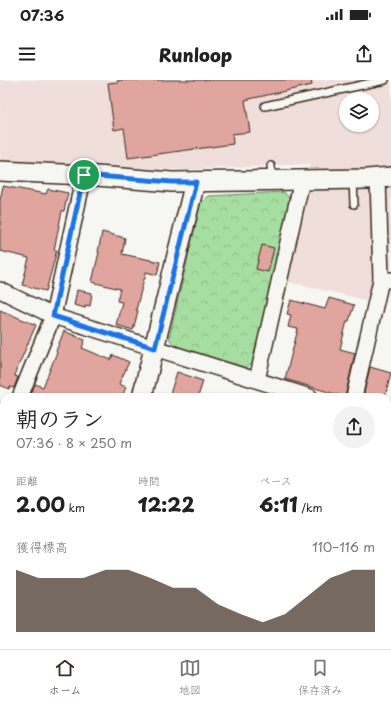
<!DOCTYPE html>
<html lang="ja">
<meta charset="utf-8">
<style>
:root{--surface:#fff;--page:#f2f2f2;--text:#222;--muted:#767676;--line:#e0e0e0;--accent:#3b2a1e}
body{margin:0;font-family:"Playpen Sans","Klee One",sans-serif;background:var(--page);color:var(--text);height:100vh;display:flex;flex-direction:column;font-size:15px;white-space:nowrap}
*{box-sizing:border-box;margin:0}
p{font-size:13px;color:var(--muted)}
.icon{flex:none;width:22px;height:22px;fill:none;stroke:currentColor;stroke-width:2;stroke-linecap:round;stroke-linejoin:round}
.map{position:relative;flex:1;overflow:hidden}
.panel{position:absolute;left:0px;top:313px;width:391px;height:256px;display:flex;flex-direction:column;background:var(--surface);border-radius:12px 12px 0 0;box-shadow:0 1px 3px #0004}
.panel>*{flex:none}
.controls{position:absolute;left:339px;top:12px;display:grid;gap:8px}
.controls a{display:grid;place-items:center;width:40px;height:40px;border-radius:50%;background:var(--surface);box-shadow:0 1px 3px #0004;font-size:20px}
.pin{position:absolute;display:grid;place-items:center;width:34px;height:34px;color:#fff;margin:-17px;border:2px solid #fff;border-radius:50%;box-shadow:0 1px 4px #0007}
.round{display:grid;place-items:center;flex:none;width:42px;height:42px;border-radius:21px;background:var(--page)}
.head{display:flex;align-items:center;justify-content:space-between;height:68px;padding:0 16px}
h1{font-size:22px;font-weight:800;line-height:30px}
.figures{display:grid;grid-template-columns:repeat(3,1fr);gap:6px;height:68px;padding:4px 16px}
.figures div{display:grid;align-content:center}
.figures b{font-size:20px;font-weight:800}
.figures small{font-size:11px;font-weight:400}
.figures p{font-size:11px}
.chart{height:112px;padding:8px 16px}
.chart p{display:flex;justify-content:space-between}
.chart svg{width:100%;height:72px;margin-top:4px;fill:var(--accent);opacity:.7}
.status{display:flex;justify-content:space-between;align-items:center;height:28px;padding:0 20px;background:var(--surface);direction:ltr}
.status svg{height:11px;fill:currentColor}
header{display:flex;justify-content:space-between;align-items:center;height:52px;padding:0 16px;background:var(--surface);font-size:18px;font-weight:800}
.menu{display:flex;justify-content:space-around;align-items:center;height:56px;border-top:1px solid var(--line);background:var(--surface);font-size:11px;color:var(--muted)}
.menu a{display:grid;justify-items:center;gap:2px}
.menu .active{color:var(--accent)}
.map>svg:first-child{display:block}
</style>
<div class="status"><b>07:36</b><svg viewBox="0 0 49 12"><path d="M0 12V9h3v3zM5 12V6h3v6zM10 12V3h3v9zM15 12V0h3v12zM26 1h20v11H26zM47 4h2v5h-2z"/></svg></div>
<header><svg class="icon" aria-label="menu" viewBox="0 0 24 24"><path d="M4 6h16M4 12h16M4 18h16"/></svg>Runloop<svg class="icon" aria-label="share" viewBox="0 0 24 24"><path d="M12 15V3M7 8l5-5 5 5M5 13v7h14v-7"/></svg></header>
<div class="map">
<svg width="391" height="569" viewBox="0 0 391 569">
<defs>
<pattern id="forest-crowns" width="20" height="18" patternUnits="userSpaceOnUse"><rect width="20" height="18" fill="#a6dda0"/><path d="M2 6a3 3 0 1 1 6 0M12 15a3 3 0 1 1 6 0" fill="none" stroke="#90be89"/></pattern>
</defs>
<rect width="100%" height="100%" fill="#f6f6f2"/>
<filter id="ink" filterUnits="userSpaceOnUse"><feTurbulence type="fractalNoise" baseFrequency=".025" numOctaves="2"/><feDisplacementMap in="SourceGraphic" scale="8" xChannelSelector="R" yChannelSelector="G"/><feConvolveMatrix kernelMatrix="1 2 1 2 8 2 1 2 1" color-interpolation-filters="sRGB"/></filter>
<g filter="url(#ink)">
<!-- built -->
<g fill="#efded9" fill-rule="evenodd">
<path d="M0 0H391V192L387 193 373 203 370 221 285 201 306 105 309 84 181 90 0 84ZM346 19H372V45H346Z"/>
<polygon points="0,354 4,356 4,565 387,565 387,480 391,481 391,569 0,569"/>
</g>
<!-- forest -->
<polygon fill="url(#forest-crowns)" stroke="#70845f" points="284,112 291,120 252,284 242,290 175,268 169,258 201,122 209,116"/>
<!-- building -->
<g fill="#e0a59f" stroke="#3b2a1e">
<polygon points="118,0 311,0 312,5 245,20 250,52 232,54 233,64 128,78 124,48 114,50 108,3 118,2"/>
<polygon points="3,106 46,114 48,109 68,113 64,131 62,131 54,170 57,170 46,211 22,205 29,178 0,171 0,120"/>
<polygon points="102,152 125,158 122,174 160,182 157,195 146,192 145,199 144,199 136,230 138,231 133,250 116,245 122,222 117,221 120,209 92,202 99,172 98,172"/>
<polygon points="262,165 274,168 268,192 256,189"/>
<polygon points="77,210 92,213 90,226 85,225 85,228 74,225"/>
<polygon points="329,218 354,225 349,241 347,241 340,269 355,273 345,317 285,299 298,249 288,247 291,235 287,234 291,220 325,229"/>
<polygon points="0,230 36,245 16,291 15,296 18,297 14,308 10,307 9,309 0,305"/>
<polygon points="64,251 85,260 82,268 111,280 113,275 129,282 119,304 126,307 122,317 35,317 30,315 35,304 43,307 57,272 56,271"/>
<polygon points="370,287 391,293 385,317 363,317"/>
<polygon points="177,292 203,301 198,317 169,317"/>
</g>
<g fill="none" stroke-linecap="round" stroke-linejoin="round">
<!-- service casing -->
<g stroke="#3b2a1e" stroke-width="10">
<g id="service">
<polyline points="265,26 385,0"/>
<polyline points="271,86 272,100"/>
<polyline points="353,99 354,124"/>
</g>
</g>
<!-- minor casing -->
<g stroke="#3b2a1e" stroke-width="18">
<g id="minor">
<polyline points="378,98 381,200 390,200"/>
<polyline points="0,210 53,236 310,317"/>
<polyline points="257,300 302,100"/>
<polyline points="20,317 53,236 84,95"/>
<polyline points="354,317 381,200"/>
<polyline points="387,342 391,343"/>
</g>
</g>
<!-- tertiary casing -->
<g stroke="#3b2a1e" stroke-width="22">
<g id="tertiary">
<polyline points="0,91 84,95 172,102 367,99 391,97"/>
<polyline points="142,317 195,102"/>
<polyline points="0,333 4,334"/>
<polyline points="387,458 391,459"/>
</g>
</g>
<!-- service -->
<use href="#service" stroke="#f6f6f2" stroke-width="7"/>
<!-- minor -->
<use href="#minor" stroke="#f6f6f2" stroke-width="15"/>
<!-- tertiary -->
<use href="#tertiary" stroke="#f6f6f2" stroke-width="19"/>
</g>
</g>
<g fill="none" stroke-linecap="round" stroke-linejoin="round" filter="url(#ink)">
<!-- route casing -->
<g stroke="#fff" stroke-width="8">
<polygon id="route" points="84,95 172,102 196,102 155,268 53,236"/>
</g>
<!-- route -->
<use href="#route" stroke="#1a73e8" stroke-width="5"/>
</g>
</svg>
<div class="controls">
<a><svg class="icon" aria-label="layers" viewBox="0 0 24 24"><path d="M12 4l9 5-9 5-9-5zM3 14l9 5 9-5"/></svg></a>
</div>
<div class="pin" style="left:84px;top:95px;background:#1e9e55"><svg class="icon" aria-label="arrive" viewBox="0 0 24 24"><path d="M6 21V4h12l-3 4 3 4H6"/></svg></div>
<section class="panel">
<div class="head"><div><h1>朝のラン</h1><p>07:36 · 8 × 250 m</p></div><a class="round"><svg class="icon" aria-label="share" viewBox="0 0 24 24"><path d="M12 15V3M7 8l5-5 5 5M5 13v7h14v-7"/></svg></a></div>
<div class="figures">
<div><p>距離</p><b>2.00<small> km</small></b></div>
<div><p>時間</p><b>12:22</b></div>
<div><p>ペース</p><b>6:11<small> /km</small></b></div>
</div>
<div class="chart"><p><span>獲得標高</span>110–116 m</p>
<svg viewBox="0 0 160 44" preserveAspectRatio="none"><path d="M0 44V6L10 11L20 11L30 11L40 6L50 6L60 11L70 17L80 17L90 27L100 33L110 38L120 33L130 22L140 11L150 6L160 6V44z"/></svg>
</div>
</section>
</div>
<nav class="menu">
<a class="active"><svg class="icon" aria-label="home" viewBox="0 0 24 24"><path d="M3 11l9-7 9 7M6 9v11h12V9"/></svg>ホーム</a>
<a><svg class="icon" aria-label="map" viewBox="0 0 24 24"><path d="M3 6l6-2 6 2 6-2v14l-6 2-6-2-6 2zM9 4v14M15 6v14"/></svg>地図</a>
<a><svg class="icon" aria-label="saved" viewBox="0 0 24 24"><path d="M7 4h10v16l-5-4-5 4z"/></svg>保存済み</a>
</nav>
